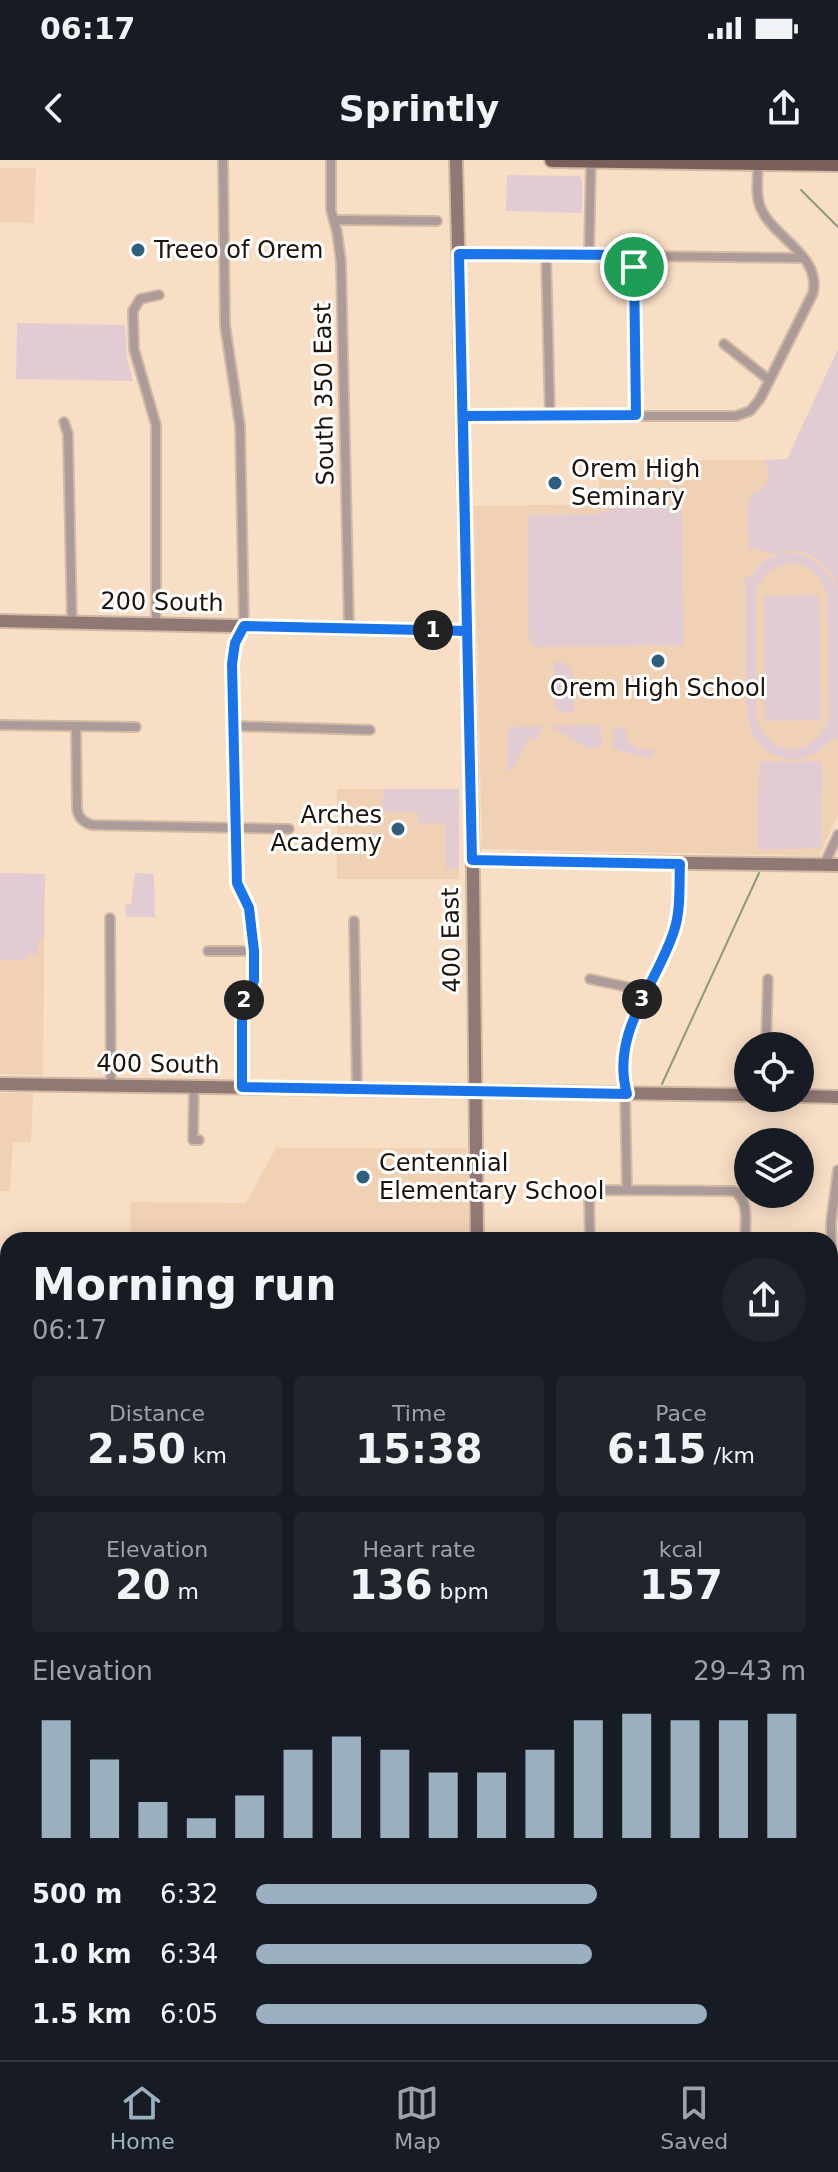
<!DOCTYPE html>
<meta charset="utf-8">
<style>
:root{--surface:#171b24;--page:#20242c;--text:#f1f3f6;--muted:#9ea1a6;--line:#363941;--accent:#9ab0c0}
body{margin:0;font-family:"DejaVu Sans",sans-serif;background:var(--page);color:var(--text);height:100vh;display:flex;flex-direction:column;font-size:30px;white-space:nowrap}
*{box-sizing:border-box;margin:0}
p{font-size:26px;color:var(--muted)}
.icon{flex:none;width:44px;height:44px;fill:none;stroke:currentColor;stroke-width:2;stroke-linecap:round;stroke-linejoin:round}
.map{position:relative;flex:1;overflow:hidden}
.side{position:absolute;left:0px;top:1072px;width:838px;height:828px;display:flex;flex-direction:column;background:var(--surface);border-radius:24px 24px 0 0;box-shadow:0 4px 20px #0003}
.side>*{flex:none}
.controls{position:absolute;left:734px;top:872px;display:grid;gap:16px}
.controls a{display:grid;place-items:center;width:80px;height:80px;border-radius:50%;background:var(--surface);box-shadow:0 4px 20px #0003;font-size:40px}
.pin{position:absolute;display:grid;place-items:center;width:68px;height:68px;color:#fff;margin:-34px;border:4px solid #fff;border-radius:50%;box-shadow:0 2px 8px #0007}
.km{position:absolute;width:40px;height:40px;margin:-20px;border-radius:50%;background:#222;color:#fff;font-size:22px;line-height:40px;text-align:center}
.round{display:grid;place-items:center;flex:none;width:84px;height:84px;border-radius:42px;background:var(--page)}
.summary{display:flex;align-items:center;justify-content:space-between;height:136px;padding:0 32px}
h1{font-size:44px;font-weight:700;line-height:60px}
.metrics{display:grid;grid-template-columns:repeat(3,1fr);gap:12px;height:136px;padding:8px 32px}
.metrics div{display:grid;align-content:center;border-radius:8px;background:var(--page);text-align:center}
.metrics b{font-size:40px;font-weight:700}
.metrics small{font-size:22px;font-weight:400}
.metrics p{font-size:22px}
.chart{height:224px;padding:16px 32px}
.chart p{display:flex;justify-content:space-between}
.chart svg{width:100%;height:144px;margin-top:8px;stroke:var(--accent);stroke-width:6}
ul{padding:0 32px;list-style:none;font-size:26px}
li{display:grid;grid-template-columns:128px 96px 1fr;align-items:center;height:60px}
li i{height:20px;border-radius:10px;background:var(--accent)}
.status{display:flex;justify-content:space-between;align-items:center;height:56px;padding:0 40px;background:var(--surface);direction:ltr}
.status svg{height:22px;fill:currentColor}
header{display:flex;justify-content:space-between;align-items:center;height:104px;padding:0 32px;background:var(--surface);font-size:36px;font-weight:700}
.tab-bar{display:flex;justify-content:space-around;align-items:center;height:112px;border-top:2px solid var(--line);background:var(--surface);font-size:22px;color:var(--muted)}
.tab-bar a{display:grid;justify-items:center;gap:4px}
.tab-bar .current{color:var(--accent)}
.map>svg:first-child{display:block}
</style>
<div class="status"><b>06:17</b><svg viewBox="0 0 49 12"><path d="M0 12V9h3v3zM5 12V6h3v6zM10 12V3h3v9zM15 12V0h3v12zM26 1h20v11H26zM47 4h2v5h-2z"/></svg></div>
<header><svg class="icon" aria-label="back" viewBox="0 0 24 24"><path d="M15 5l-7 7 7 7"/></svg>Sprintly<svg class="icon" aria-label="share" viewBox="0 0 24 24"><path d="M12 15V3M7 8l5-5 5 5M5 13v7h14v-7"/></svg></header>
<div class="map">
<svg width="838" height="1900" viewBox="0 0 838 1900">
<rect width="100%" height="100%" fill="#f9dec6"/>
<!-- built -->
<g fill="#f1d1b4">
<polygon points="0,8 36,8 34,63 0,62"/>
<polygon points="838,189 838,655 819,696 482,689 474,346 599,344 599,300 787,300"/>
<rect x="337" y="629" width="122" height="90"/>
<polygon points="0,713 45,714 43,915 0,914"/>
<polygon points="0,933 33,933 31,982 13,982 10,1031 0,1031"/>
<polygon points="276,988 467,988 468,1080 114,1080 114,1075 131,1075 130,1042 246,1043"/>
<polygon points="0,1106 8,1106 8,1206 0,1181"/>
<polygon points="0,1306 8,1330 8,1583 0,1583"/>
<polygon points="0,1603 8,1603 8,1803 0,1802"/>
<polygon points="0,1862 8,1862 8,1892 199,1892 201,1900 0,1900"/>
<polygon points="238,1892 480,1892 480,1900 241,1900"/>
</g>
<!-- green -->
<g fill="#e2ccd4" fill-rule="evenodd">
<polygon points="507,15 579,16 582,20 582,53 506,51"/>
<polygon points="17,163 125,165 127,198 133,221 16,219"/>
<path d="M838 189V579L831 580 815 594 805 598 787 600 766 591 754 578 747 554 745 417H751C776 376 821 391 837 430 835 409 814 391 792 391 786 391 780 394 773 394 764 394 759 387 749 389L747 344 751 341 750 334C769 329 774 317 763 300L787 299ZM788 403C810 405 821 415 827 435L829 557C817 599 768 600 757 558L756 431C762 415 771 408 788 403Z"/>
<polygon points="681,346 684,485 534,487 529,481 528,355 596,354 619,347"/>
<polygon points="819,435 821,560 765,561 763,436"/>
<polygon points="553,502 564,502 573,513 574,552 561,552 554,545"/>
<polygon points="598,565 601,568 602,588 588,588 550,566"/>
<polygon points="544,566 537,580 530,577 508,615 508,567"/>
<polygon points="622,566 627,573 624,575 629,579 627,583 635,586 635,589 652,589 655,597 642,597 613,588 613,569"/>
<polygon points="822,601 821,688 758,690 759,602"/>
<polygon points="383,629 459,629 459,708 446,709 445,663 418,663 418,652 383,652"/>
<polygon points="0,713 45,714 44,779 39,779 37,795 27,795 27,800 0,800"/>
<polygon points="135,713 154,714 155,757 126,757 125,745 131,744"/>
<polygon points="830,1886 838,1886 838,1900 712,1898 713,1892 830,1892"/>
<rect x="515" y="1892" width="88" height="8"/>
</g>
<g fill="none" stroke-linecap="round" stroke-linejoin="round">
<!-- stream -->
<g stroke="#8a9a81" stroke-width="2">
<polyline points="801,30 838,67"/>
<polyline points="662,924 759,713"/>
</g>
<!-- street casing -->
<g stroke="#d1baa4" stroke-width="12">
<g id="street">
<polyline points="223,0 225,165 240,266 244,466 235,483 232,504 237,723 249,748 254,791 254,821 242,847 242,927"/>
<polyline points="331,0 331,50 337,72 341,102 349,468"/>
<polyline points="334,60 437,61"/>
<polyline points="459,94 803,98"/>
<polyline points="546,95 550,256"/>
<polyline points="589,95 591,1"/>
<polyline points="634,95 636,255"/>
<polyline points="724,184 769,220"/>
<path d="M463 256H736L750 251 760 239 813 133C821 95 775 79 761 49 755 35 758 19 758 4"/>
<polyline points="64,262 68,274 72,463"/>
<polyline points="156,464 156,265 134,189 133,151 140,139 159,135"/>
<polyline points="0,565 136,567"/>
<path d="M76 566 77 648C78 658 83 662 92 665L289 669"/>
<polyline points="233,566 370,570"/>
<polyline points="824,705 838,675"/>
<polyline points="110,758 111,926"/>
<polyline points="354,761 357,929"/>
<polyline points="208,791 254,791"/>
<polyline points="590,819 646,831"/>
<polyline points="766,886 768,819"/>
<polyline points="194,927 193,980 199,980"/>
<polyline points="838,1010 831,1062 838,1545"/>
<polyline points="627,1030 624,883 675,769 679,742 680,704"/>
<path d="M590 1080 589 1034 595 1030 734 1031C750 1041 745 1063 745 1080"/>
<polyline points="830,1624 838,1624"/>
<polyline points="488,1892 488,1900"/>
<polyline points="705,1892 705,1900"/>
</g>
</g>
<!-- secondary casing -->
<g stroke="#d1baa4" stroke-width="16">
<g id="secondary">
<polyline points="456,0 473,713 477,1080"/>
<polyline points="0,461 467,471"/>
<polyline points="472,700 838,705"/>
<polyline points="0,924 748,935"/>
<polyline points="800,936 838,937"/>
<polyline points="0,1855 8,1854"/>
<polyline points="830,1874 838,1875"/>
</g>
</g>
<!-- primary casing -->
<g stroke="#d1baa4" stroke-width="18">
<g id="primary">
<polyline points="552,0 838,4"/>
<polyline points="0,1244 8,1268"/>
<polyline points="220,1892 222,1900"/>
</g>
</g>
<!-- street -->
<use href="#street" stroke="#ac9b98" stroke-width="8"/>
<!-- secondary -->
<use href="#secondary" stroke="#907874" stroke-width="12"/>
<!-- primary -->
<use href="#primary" stroke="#7b5f5b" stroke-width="14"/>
</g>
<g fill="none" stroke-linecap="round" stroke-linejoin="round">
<!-- route casing -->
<g stroke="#fff" stroke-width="16">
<path id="route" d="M634 107 636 255 463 256 467 471 244 466 235 483 232 504 237 723 249 748 254 791V821L242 847V927L627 934C610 873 656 826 674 771 681 750 679 726 680 704L472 700C468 498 463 296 459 94L634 95V107"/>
</g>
<!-- route -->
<use href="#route" stroke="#1a73e8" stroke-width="10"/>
</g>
<!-- markers -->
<g fill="#2f5f7e" stroke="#fff" stroke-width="3">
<circle cx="138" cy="90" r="8"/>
<circle cx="555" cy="323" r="8"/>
<circle cx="658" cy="501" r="8"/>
<circle cx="398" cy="669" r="8"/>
<circle cx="363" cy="1017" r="8"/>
</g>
<g text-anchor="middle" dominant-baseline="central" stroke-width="6" stroke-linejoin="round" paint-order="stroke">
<!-- poi labels -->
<g font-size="24" fill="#1d140b" stroke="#fff" text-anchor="start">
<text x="154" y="90">Treeo of Orem</text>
<text x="571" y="309">Orem High<tspan x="571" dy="28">Seminary</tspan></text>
<text x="658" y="528" text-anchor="middle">Orem High School</text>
<text x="382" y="655" text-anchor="end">Arches<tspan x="382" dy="28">Academy</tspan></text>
<text x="379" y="1003">Centennial<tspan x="379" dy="28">Elementary School</tspan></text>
</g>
<!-- street labels -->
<g font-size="24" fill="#1d140b" stroke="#fff">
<text transform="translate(324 234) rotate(-91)">South 350 East</text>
<text transform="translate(162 442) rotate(1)">200 South</text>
<text transform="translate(451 780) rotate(-91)">400 East</text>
<text transform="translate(158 904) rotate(1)">400 South</text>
</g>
</g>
</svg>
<div class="controls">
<a><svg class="icon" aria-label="locate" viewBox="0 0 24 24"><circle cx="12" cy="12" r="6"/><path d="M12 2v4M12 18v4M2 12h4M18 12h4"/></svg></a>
<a><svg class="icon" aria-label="layers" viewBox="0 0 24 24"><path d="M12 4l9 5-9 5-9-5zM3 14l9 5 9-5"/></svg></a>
</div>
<div class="pin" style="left:634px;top:107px;background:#1e9e55"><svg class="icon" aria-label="arrive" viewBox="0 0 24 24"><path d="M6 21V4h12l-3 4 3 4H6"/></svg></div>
<b class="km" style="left:433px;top:470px">1</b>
<b class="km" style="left:244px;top:840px">2</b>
<b class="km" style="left:642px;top:839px">3</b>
<section class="side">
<div class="summary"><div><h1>Morning run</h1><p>06:17</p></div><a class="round"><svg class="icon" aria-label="share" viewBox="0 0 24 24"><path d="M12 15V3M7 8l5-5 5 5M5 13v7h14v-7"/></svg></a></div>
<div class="metrics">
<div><p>Distance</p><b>2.50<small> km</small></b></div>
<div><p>Time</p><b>15:38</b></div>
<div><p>Pace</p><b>6:15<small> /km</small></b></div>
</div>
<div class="metrics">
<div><p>Elevation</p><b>20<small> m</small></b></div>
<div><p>Heart rate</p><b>136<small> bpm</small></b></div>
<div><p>kcal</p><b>157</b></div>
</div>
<div class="chart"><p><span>Elevation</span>29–43 m</p>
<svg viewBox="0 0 160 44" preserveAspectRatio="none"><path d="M5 44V8M15 44V20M25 44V33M35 44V38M45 44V31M55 44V17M65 44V13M75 44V17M85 44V24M95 44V24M105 44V17M115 44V8M125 44V6M135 44V8M145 44V8M155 44V6"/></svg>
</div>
<ul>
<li><b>500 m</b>6:32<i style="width:62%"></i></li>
<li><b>1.0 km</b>6:34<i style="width:61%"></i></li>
<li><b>1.5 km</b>6:05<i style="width:82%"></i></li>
</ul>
</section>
</div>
<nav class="tab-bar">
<a class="current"><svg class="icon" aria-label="home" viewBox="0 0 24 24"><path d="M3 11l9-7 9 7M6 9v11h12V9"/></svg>Home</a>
<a><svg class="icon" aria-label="map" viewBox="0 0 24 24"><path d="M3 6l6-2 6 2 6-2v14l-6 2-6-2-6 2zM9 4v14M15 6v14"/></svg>Map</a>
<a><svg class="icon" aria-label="saved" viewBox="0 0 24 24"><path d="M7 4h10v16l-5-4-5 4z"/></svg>Saved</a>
</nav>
